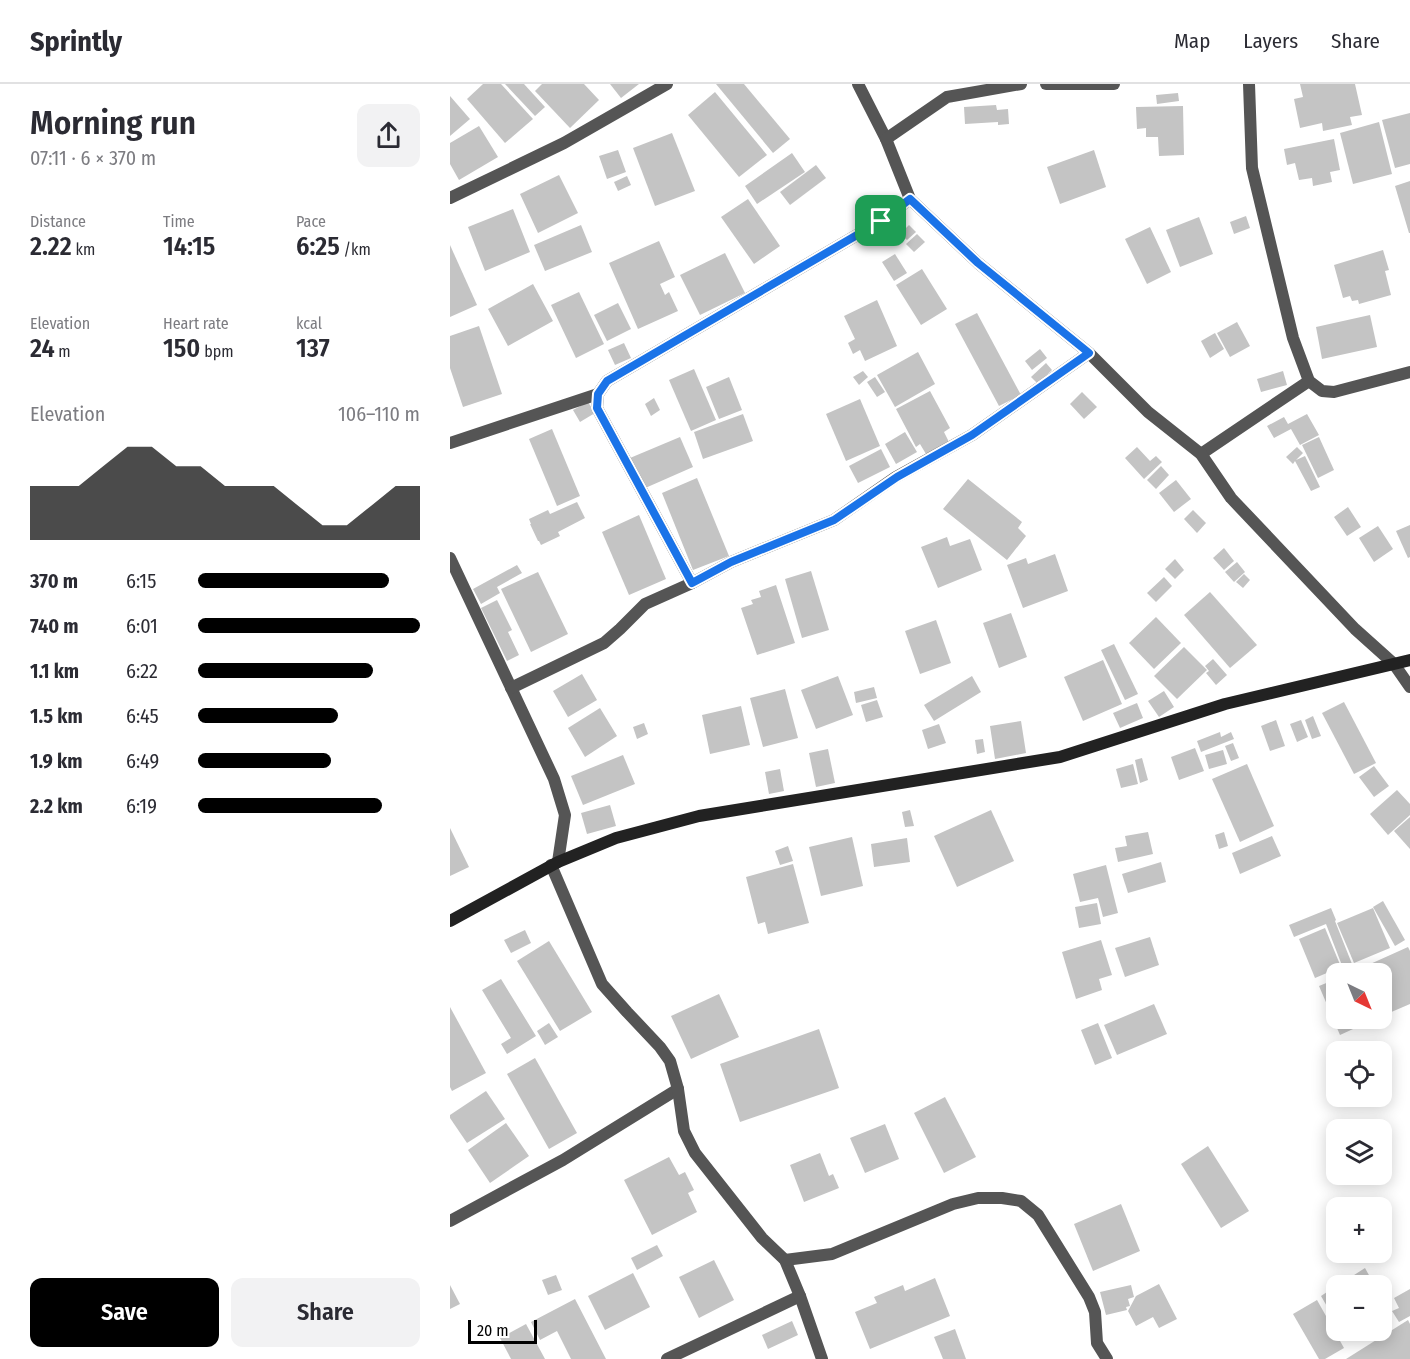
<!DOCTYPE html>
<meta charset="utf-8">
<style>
:root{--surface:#fff;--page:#f2f2f3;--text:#2b2b33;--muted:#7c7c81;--line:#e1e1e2;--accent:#000}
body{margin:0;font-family:"Fira Sans Condensed",sans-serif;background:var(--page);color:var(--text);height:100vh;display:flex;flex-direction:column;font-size:22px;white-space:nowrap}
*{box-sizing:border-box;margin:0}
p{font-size:20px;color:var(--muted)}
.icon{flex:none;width:33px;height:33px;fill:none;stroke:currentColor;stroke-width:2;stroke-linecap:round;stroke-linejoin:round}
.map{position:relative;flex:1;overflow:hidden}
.side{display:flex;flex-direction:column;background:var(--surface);width:450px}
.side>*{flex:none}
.needle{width:39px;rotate:137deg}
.controls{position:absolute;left:876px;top:879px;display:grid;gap:12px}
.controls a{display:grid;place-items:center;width:66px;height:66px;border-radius:12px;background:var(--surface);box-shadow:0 3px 15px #0003;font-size:30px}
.scale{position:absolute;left:18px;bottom:15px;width:69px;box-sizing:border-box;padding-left:6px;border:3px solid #000;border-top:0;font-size:16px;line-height:21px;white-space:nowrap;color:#000;-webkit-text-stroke:4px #fff;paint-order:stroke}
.pin{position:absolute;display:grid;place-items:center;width:51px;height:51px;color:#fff;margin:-26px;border-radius:12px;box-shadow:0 3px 9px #0006}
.round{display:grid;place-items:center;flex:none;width:63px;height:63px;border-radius:12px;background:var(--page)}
.headline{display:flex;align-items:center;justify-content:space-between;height:102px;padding:0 30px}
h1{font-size:33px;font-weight:600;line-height:45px}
.metrics{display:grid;grid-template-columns:repeat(3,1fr);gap:9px;height:102px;padding:6px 30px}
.metrics div{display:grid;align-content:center}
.metrics b{font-size:26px;font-weight:600}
.metrics small{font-size:16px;font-weight:400}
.metrics p{font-size:16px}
.chart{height:168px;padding:12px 30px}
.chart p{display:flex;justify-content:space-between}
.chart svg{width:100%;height:108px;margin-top:6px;fill:var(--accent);opacity:.7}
.action{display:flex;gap:12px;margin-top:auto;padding:12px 30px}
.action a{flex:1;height:69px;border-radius:12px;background:var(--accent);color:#fff;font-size:24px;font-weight:600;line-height:69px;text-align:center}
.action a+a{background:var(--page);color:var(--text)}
ul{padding:0 30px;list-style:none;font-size:20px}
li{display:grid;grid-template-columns:96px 72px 1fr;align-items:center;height:45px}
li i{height:15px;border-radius:8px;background:var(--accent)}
header{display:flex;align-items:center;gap:36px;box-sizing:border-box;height:84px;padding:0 30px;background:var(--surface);border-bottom:2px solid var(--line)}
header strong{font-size:28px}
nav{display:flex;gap:33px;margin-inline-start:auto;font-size:21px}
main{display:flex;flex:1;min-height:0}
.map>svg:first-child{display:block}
</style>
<header>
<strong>Sprintly</strong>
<nav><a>Map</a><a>Layers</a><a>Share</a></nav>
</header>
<main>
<section class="side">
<div class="headline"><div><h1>Morning run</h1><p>07:11 · 6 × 370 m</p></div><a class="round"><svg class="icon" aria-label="share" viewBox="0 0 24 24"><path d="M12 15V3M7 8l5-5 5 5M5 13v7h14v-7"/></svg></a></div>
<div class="metrics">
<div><p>Distance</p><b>2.22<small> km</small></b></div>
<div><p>Time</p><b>14:15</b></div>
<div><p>Pace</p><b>6:25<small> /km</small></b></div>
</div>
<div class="metrics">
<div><p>Elevation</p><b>24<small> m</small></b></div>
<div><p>Heart rate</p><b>150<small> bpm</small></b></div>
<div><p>kcal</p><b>137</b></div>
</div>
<div class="chart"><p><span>Elevation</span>106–110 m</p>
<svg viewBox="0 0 160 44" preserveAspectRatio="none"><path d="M0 44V22L10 22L20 22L30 14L40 6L50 6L60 14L70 14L80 22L90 22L100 22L110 30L120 38L130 38L140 30L150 22L160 22V44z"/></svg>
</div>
<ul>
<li><b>370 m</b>6:15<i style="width:86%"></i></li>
<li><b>740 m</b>6:01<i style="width:100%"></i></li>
<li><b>1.1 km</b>6:22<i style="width:79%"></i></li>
<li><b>1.5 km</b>6:45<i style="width:63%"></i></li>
<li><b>1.9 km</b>6:49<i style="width:60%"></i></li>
<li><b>2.2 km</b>6:19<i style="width:83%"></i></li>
</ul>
<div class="action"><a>Save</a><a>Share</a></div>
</section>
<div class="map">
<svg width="960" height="1275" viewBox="0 0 960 1275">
<rect width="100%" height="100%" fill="#fff"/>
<!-- building -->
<g fill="#c4c4c4">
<polygon points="33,0 51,0 83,35 55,59 17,15"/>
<polygon points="55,0 74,0 95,23 85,32"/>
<polygon points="92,0 134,0 149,16 120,44 85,7"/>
<polygon points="160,0 189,0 171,14"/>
<polygon points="266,0 294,0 340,55 323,69"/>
<polygon points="850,0 905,0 912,31 900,33 902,41 873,47 872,39 850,44 844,15 853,13"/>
<polygon points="265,8 317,71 289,93 238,31"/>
<polygon points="728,9 729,17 707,20 706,11"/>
<polygon points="0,12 20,35 0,52"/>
<polygon points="546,21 547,26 558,25 559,40 548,41 548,38 515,40 514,23"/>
<polygon points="733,22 734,71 709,72 708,53 696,53 696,44 687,45 686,23"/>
<polygon points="960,29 960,80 945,84 932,36"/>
<polygon points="929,38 942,90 903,100 890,49"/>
<polygon points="29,42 48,73 9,96 0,80 0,59"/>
<polygon points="222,49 245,107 205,122 183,64"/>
<polygon points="884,55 890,86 880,88 882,98 863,102 862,94 849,96 845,79 837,81 834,65"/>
<polygon points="168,66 176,88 157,95 149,72"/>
<polygon points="644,66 656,103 610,120 597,83"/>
<polygon points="342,69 355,88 307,120 295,102"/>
<polygon points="366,81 376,94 340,121 330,108"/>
<polygon points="109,91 128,129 88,149 70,110"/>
<polygon points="177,92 181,101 168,107 164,98"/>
<polygon points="960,97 960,149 959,149 945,102"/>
<polygon points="298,115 330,162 304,180 271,133"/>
<polygon points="63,125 80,168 35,187 18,143"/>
<polygon points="796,132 800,144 784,150 780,138"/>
<polygon points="749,133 763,170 730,183 716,146"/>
<polygon points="131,141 142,168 95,187 84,161"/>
<polygon points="459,141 466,148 457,156 450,150"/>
<polygon points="700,143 721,188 697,200 675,155"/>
<polygon points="467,150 475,158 464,168 456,160"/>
<polygon points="209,157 225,193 210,200 215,211 219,208 228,227 188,245 159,179"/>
<polygon points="0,161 27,221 0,233"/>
<polygon points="933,166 939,186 935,187 941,211 909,220 908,216 902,217 900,212 893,214 884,181"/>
<polygon points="275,169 295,209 250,231 230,191"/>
<polygon points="445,170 457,189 444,197 432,178"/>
<polygon points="472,185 497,225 471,241 446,201"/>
<polygon points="83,200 103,237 58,262 38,225"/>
<polygon points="129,208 154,260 126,274 101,221"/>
<polygon points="427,216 447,262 415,277 410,266 403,270 398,259 405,255 394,232"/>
<polygon points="168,219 181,245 157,257 144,231"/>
<polygon points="527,229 571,311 549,322 505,240"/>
<polygon points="920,231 927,263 872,275 866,243"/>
<polygon points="787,238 800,262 780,273 767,249"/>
<polygon points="29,242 52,310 13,323 0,284 0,252"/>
<polygon points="765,249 774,265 760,274 751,257"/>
<polygon points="174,259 181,274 165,281 158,266"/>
<polygon points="590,265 597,274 582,286 575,277"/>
<polygon points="468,268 485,300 445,323 427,291"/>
<polygon points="596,279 602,286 588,300 581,293"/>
<polygon points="244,285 266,336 241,347 219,296"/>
<polygon points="413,287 418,293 409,301 403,293"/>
<polygon points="833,287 837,301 811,308 807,295"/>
<polygon points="279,293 292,326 269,335 256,303"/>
<polygon points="425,293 435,308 427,313 417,298"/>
<polygon points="480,307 500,344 494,348 499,358 476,370 470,360 466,363 446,325"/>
<polygon points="632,308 647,323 634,335 620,320"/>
<polygon points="204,314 210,326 201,332 195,320"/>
<polygon points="410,315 430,362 396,377 376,330"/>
<polygon points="138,318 145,329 130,338 123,326"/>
<polygon points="293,330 303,357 253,375 244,348"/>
<polygon points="857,330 869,351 850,361 841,345 824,354 817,342 834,333 838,340"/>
<polygon points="102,345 130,412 107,422 79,355"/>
<polygon points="455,348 467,368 446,380 435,360"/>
<polygon points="230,353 243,383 193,405 180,374"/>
<polygon points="869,353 884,386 868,394 852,361"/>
<polygon points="687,363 700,377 706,372 712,378 694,395 675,374"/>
<polygon points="847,363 853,369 846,376 855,372 870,403 861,407 845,377 843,380 836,373"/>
<polygon points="431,365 440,383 408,399 399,382"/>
<polygon points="711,382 719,391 706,405 697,396"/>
<polygon points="247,394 279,472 243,486 212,409"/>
<polygon points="518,395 572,438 568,444 576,452 557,476 493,425"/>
<polygon points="726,396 741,415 724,428 709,409"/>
<polygon points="127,418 135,434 108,448 110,452 91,461 89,457 88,457 80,440 81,440 79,435 98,426 100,430"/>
<polygon points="898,423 911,443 897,452 884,433"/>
<polygon points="743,426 756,439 747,449 734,435"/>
<polygon points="189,431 216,495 179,511 152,448"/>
<polygon points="960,441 960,473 958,474 946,447"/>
<polygon points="928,442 943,465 924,478 909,454"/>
<polygon points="497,453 500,462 520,455 532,486 488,504 471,463"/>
<polygon points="774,464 784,477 774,486 763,474"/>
<polygon points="605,470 618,507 573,524 557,481 576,474 578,480"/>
<polygon points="725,475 734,486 725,495 715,485"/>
<polygon points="787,478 795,488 784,498 775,488"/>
<polygon points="67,481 72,489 47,503 50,509 31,520 23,505"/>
<polygon points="361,487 379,546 352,554 335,495"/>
<polygon points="88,488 118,550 81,568 51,505"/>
<polygon points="794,490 800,496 793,504 786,498"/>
<polygon points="714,493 722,502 706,518 697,509"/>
<polygon points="326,501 345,559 307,571 291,524 303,520 301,516 311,513 309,507"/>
<polygon points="760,508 807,561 780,584 734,531"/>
<polygon points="47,516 62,546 58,548 69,571 57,577 31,524"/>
<polygon points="561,529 577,573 549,584 533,539"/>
<polygon points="706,533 731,559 704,585 679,559"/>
<polygon points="486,536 501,579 470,590 455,547"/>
<polygon points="664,560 688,610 675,616 651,566"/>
<polygon points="734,563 757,586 727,615 704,592"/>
<polygon points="763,575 777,591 766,601 756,589 759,587 755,582"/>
<polygon points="653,576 672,620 633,637 614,593"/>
<polygon points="132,590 147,616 118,633 103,607"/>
<polygon points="388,592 403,631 366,645 351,606"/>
<polygon points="522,592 531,608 484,637 474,621"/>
<polygon points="424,603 427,614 406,619 404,608"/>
<polygon points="335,605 348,654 313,663 300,614"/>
<polygon points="714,607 724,623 709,633 698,617"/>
<polygon points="427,616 433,633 416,638 411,621"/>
<polygon points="894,618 926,679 904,690 872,629"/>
<polygon points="687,619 693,634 670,644 663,629"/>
<polygon points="291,622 300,661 260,670 252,631"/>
<polygon points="150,624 167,652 135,673 118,644"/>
<polygon points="863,632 871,652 862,655 855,636"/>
<polygon points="826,636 835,662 820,667 811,642"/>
<polygon points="851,636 858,653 847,658 840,640"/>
<polygon points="571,637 576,669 545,675 540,642"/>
<polygon points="194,639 198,650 187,655 183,643"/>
<polygon points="489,640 496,659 478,665 472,646"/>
<polygon points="770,648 771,653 781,648 784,655 751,668 747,657"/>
<polygon points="533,655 535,668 527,670 525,656"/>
<polygon points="783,659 789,674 781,677 775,662"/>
<polygon points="745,664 754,687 729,696 721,673"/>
<polygon points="378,665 385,699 366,703 359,669"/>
<polygon points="773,666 777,680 759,685 755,671"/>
<polygon points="173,671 185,700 133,721 121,692"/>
<polygon points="692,674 698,696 690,699 685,676"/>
<polygon points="683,680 688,700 671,704 666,685"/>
<polygon points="797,680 824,742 790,758 762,695"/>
<polygon points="924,682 939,702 924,713 909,693"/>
<polygon points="330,685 334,707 319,710 315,688"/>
<polygon points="947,706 960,720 960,731 938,751 920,730"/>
<polygon points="160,721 166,742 137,750 131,729"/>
<polygon points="460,726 464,742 455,743 452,728"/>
<polygon points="541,726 564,777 507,803 484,752"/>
<polygon points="960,733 960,765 944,747"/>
<polygon points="0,744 19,783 0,792"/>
<polygon points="698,748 703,770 668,778 665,764 677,762 675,752"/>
<polygon points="774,748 778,762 769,765 765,751"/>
<polygon points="822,752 831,772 790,790 782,769"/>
<polygon points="402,753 413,802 371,812 359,763"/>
<polygon points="457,754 460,778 424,783 421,760"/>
<polygon points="338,762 343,777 330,781 325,767"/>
<polygon points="711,778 716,798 678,809 672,790"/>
<polygon points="343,780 359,839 318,850 315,838 308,840 296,793"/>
<polygon points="656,781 668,829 653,833 648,814 630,818 623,790"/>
<polygon points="933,817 955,856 945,862 923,823"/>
<polygon points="647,819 651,840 629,844 625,823"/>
<polygon points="881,824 886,836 885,837 902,880 893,884 876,840 844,853 839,841"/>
<polygon points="923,824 940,864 904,879 887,839"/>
<polygon points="875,844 891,883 865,894 849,855"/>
<polygon points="75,846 81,859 61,869 54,856"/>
<polygon points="700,853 709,881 675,893 665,864"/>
<polygon points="651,856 662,891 649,895 652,906 626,915 612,868"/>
<polygon points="99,857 142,928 110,947 67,877"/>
<polygon points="958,863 960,867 960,920 932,932 932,890 898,890"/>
<polygon points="51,895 86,952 57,970 51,960 61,954 32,906"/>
<polygon points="886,895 886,934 927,934 890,951 869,902"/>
<polygon points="269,910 289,953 241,975 221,932"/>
<polygon points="704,920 717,950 667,971 654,941"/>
<polygon points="0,923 36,989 2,1007 0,1003"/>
<polygon points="99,939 108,953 95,961 87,947"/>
<polygon points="648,939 662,974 645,981 631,946"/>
<polygon points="369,945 389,1004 290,1038 270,980"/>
<polygon points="85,974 127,1049 99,1065 57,990"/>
<polygon points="36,1007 55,1035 17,1059 0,1034 0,1031"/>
<polygon points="495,1013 526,1073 494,1089 464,1029"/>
<polygon points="56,1039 79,1072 40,1099 18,1066"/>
<polygon points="435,1040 449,1075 415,1089 400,1054"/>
<polygon points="758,1062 799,1127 771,1144 731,1080"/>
<polygon points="370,1069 379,1092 383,1090 389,1104 354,1118 340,1081"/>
<polygon points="219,1073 229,1091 235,1088 244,1106 238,1109 247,1128 202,1151 174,1096"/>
<polygon points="671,1120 690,1167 643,1187 624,1140"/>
<polygon points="932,1130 942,1153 932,1158"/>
<polygon points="207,1161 213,1172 187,1186 181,1174"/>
<polygon points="264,1176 284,1216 249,1234 229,1193"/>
<polygon points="915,1184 920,1193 922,1192 928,1202 887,1202"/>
<polygon points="183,1189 200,1223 155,1246 138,1212"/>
<polygon points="106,1191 112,1206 98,1211 92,1196"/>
<polygon points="485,1194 500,1232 420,1265 405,1228 427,1219 424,1213 453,1201 455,1207"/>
<polygon points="709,1200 727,1235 709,1244 703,1233 686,1242 678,1227 686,1212"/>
<polygon points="0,1201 10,1220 0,1225"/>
<polygon points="681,1201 684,1213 678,1215 680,1222 676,1223 677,1226 656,1231 650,1208"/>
<polygon points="886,1202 886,1238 871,1212"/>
<polygon points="960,1205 960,1232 949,1238 942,1227 949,1224 944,1214"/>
<polygon points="125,1215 156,1275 121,1275 107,1247 90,1256 81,1238"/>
<polygon points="867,1216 894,1264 875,1275 869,1275 843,1230"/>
<polygon points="958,1236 960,1240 960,1275 896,1275"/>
<polygon points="342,1237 348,1251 318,1265 312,1251"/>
<polygon points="76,1240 95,1275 61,1275 50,1254"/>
<polygon points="505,1245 516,1275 493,1275 484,1253"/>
<polygon points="892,1246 919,1246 911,1252 909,1248 897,1256"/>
</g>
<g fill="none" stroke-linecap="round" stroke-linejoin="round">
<!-- lane -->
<g stroke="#555" stroke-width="12">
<polyline points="0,1137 113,1076 228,1005"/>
<polyline points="217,1275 350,1212"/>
</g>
<!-- street -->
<g stroke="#555" stroke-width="12">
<polyline points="408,0 436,55 460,115 528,179 639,269"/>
<polyline points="596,0 664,0"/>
<polyline points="799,0 802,84 843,254 859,297 872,307 884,308 960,288"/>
<polyline points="436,55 497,13 571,0"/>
<polyline points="0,114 114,59 217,0"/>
<polyline points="0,359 148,310"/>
<polyline points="751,370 859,297"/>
<polyline points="0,474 104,695 115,731 108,778"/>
<polyline points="242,499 147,324 148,310 157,297 431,137 460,115"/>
<polyline points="61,604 154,559 170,545 195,520 242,499 281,478 384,436 446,393 522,351 639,269 698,328 751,370 781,414 905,545 944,580 960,603"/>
<polyline points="101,781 152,900 177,928 210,963 220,977 228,1005 234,1047 245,1069 312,1154 335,1176 350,1212 372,1275"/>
<polyline points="335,1176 382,1170 503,1120 528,1114 552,1114 571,1117 588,1131 639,1213 645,1228 647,1259 657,1275"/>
</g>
<!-- secondary -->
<polyline stroke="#222" stroke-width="12" points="0,837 108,778 166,754 249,732 610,673 775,620 960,576"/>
</g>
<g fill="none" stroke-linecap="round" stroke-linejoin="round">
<!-- route casing -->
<g stroke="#fff" stroke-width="12">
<polygon id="route" points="460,115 528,179 639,269 522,351 447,393 384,436 281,478 242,499 147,324 148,310 157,297 431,137"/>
</g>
<!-- route -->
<use href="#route" stroke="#1a73e8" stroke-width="8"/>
</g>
</svg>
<div class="controls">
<a><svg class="needle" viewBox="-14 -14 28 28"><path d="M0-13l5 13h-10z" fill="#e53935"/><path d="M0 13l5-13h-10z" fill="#7c7c81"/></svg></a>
<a><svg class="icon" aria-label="locate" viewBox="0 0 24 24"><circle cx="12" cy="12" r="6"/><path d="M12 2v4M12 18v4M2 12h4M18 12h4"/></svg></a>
<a><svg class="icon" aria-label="layers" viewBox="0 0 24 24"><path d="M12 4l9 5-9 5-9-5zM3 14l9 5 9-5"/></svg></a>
<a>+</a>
<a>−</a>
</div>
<div class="scale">20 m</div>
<div class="pin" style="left:431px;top:137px;background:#1e9e55"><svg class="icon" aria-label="arrive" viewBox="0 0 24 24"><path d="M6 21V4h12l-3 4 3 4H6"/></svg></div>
</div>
</main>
